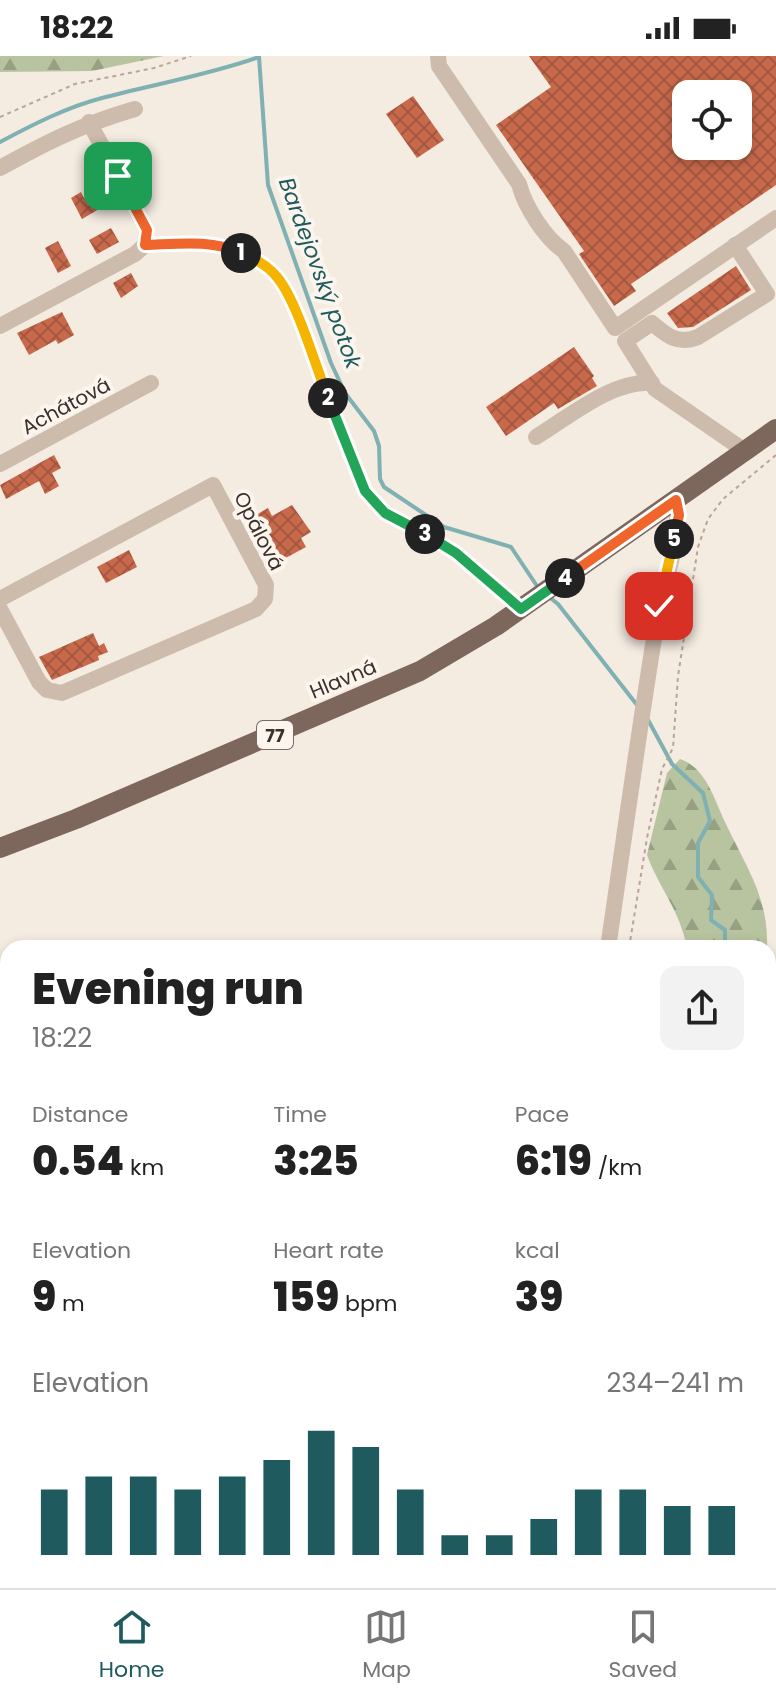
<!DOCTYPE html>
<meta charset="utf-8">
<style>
:root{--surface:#fff;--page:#f2f2f2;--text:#222;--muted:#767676;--line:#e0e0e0;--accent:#1f5a5e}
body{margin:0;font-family:Poppins,sans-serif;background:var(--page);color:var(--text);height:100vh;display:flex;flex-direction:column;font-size:30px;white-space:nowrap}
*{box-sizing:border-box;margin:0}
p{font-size:26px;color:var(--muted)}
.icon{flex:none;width:44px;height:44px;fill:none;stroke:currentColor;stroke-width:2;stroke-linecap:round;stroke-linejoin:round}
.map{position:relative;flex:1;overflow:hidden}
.details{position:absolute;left:0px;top:884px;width:776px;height:648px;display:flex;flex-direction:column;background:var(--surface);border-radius:24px 24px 0 0;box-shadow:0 4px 12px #0003}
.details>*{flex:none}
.fabs{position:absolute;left:672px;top:24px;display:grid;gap:16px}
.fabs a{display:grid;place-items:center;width:80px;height:80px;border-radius:16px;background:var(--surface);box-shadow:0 4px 12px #0003;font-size:40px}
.pin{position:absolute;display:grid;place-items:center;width:68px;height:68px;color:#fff;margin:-34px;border-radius:16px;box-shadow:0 4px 12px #0006}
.km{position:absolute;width:40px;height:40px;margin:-20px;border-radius:50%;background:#222;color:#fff;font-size:22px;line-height:40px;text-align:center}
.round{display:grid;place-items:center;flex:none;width:84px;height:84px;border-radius:16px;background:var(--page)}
.summary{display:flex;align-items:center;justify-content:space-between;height:136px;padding:0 32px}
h1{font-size:44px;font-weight:800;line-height:60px}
.figures{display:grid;grid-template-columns:repeat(3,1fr);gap:12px;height:136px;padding:8px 32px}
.figures div{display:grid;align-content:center}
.figures b{font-size:40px;font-weight:800}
.figures small{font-size:22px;font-weight:400}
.figures p{font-size:22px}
.chart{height:224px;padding:16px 32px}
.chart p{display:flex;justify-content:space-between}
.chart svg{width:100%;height:144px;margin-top:8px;stroke:var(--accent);stroke-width:6}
.status{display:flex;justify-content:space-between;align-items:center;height:56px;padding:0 40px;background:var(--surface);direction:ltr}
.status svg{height:22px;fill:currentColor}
.tabs{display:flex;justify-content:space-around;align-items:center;height:112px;border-top:2px solid var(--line);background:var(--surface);font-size:22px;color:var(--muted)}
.tabs a{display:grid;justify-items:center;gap:4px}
.tabs .selected{color:var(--accent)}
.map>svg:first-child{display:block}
</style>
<div class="status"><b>18:22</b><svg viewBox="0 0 49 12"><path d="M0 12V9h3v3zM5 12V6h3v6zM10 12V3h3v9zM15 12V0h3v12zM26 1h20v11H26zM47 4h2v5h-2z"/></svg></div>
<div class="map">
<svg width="776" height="1532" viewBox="0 0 776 1532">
<defs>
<pattern id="grass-tufts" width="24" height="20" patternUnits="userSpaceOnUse" patternTransform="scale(2)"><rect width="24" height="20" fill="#b8c4a0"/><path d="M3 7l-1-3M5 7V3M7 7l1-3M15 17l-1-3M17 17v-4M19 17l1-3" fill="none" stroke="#97a083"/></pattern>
<pattern id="forest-firs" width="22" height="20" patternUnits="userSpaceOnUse" patternTransform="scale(2)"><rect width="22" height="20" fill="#b8c4a0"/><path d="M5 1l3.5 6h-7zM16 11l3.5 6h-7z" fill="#97a083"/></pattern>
<pattern id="building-cross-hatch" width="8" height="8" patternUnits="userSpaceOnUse" patternTransform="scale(2)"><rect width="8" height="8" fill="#c8694b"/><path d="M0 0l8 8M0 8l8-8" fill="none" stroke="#a4573f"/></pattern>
</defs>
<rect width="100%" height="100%" fill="#f4ebe1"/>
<!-- grass -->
<polygon fill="url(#grass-tufts)" points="768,1335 776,1358 776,1532 746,1532 744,1524 768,1524"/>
<!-- forest -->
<g fill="url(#forest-firs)">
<polygon points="0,0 164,0 92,15 0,16"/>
<path d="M680 703C707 712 715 746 726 768 746 811 769 842 767 892H687C680 854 659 832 647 799L667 717Z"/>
<polygon points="768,1176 776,1194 776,1358 768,1336"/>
</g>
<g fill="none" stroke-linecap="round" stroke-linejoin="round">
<!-- stream -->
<g stroke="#7fb0b2" stroke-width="4">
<polyline points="259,1 268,129 331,307 345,337 374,375 379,390 380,423 384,431 444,471 511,491 539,533"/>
<path d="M0 86C32 69 67 51 102 42 155 28 208 19 259 1"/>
<polyline points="549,541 558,548 637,649"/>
<polyline points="647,662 672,708 703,737 710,765 698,787 698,821 712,839 711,864 725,874 725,892"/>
<polyline points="741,1524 742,1532"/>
</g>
</g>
<!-- building -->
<g fill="url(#building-cross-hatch)" fill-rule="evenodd">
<path d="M529 0H776V129L631 228 636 235 614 250 579 198 584 195 496 69 551 31ZM686 38H738V90H686Z"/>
<polygon points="413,40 444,84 417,102 386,58"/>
<polygon points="97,134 106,149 82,163 71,142 81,136 84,142"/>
<polygon points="111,172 119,186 97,198 89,184"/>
<polygon points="58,185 71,210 58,217 45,192"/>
<polygon points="736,210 751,234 693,271 678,272 667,257"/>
<polygon points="131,217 138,230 121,242 113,227"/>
<polygon points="62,256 74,279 58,288 56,284 29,299 17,277"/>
<polygon points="574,291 594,320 592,322 597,330 558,353 554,347 506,380 486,351"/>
<polygon points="54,399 61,412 52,417 59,430 45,438 39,425 6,443 0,429"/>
<polygon points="292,449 311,476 301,482 306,491 282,504 256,459 268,452 272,460"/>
<polygon points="129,494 137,511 106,527 97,511"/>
<polygon points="93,577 99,590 104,587 108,596 98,600 99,604 52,624 39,601"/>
</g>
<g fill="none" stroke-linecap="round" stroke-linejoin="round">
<!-- path -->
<g stroke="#b9a596" stroke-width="2" stroke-dasharray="4 4" stroke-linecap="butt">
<polyline points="0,61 75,28 154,12 191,0"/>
<polyline points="158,189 205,187 229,191 257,204 278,221 293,251 365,435 385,457 456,497 509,543"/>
<polyline points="629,892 647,782 662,713 673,692 678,620 698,491 708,463 723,443 776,399"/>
<polyline points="636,1524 636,1532"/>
</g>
<!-- minor -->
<g stroke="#cdbbac" stroke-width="16">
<path d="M438 0 439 10 519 128C525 151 545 182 564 195L615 272 776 162"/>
<path d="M0 112C47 86 83 68 135 53"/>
<path d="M735 189 767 238 698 281C678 289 667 280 652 267L625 285 655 333 745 395"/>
<polyline points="0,270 135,198 145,189 147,174 89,66"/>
<path d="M536 381C569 361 612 324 652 327"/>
<polyline points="0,408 151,327"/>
<polyline points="0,543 213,429 266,529 265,543 256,553 62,637 47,634 39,626 0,553"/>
<path d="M608 892C624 783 639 673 657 564 663 527 683 480 676 444"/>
<polyline points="613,1524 614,1532"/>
</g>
<!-- major -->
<polyline stroke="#7d675c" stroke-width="20" points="0,792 76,763 420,615 496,570 776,373"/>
</g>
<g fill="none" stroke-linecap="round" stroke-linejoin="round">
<!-- split-1 casing -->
<g stroke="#fff" stroke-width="16">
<path id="split-1" d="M118 120 147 174 145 189C177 188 211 183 241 197"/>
</g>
<!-- split-2 casing -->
<g stroke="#fff" stroke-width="16">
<path id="split-2" d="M241 197C254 202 268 210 277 221 297 245 316 311 328 342"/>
</g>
<!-- split-3 casing -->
<g stroke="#fff" stroke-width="16">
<polyline id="split-3" points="328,342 365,435 385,457 425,478"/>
</g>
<!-- split-4 casing -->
<g stroke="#fff" stroke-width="16">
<polyline id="split-4" points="425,478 456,497 521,553 565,522"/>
</g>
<!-- split-5 casing -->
<g stroke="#fff" stroke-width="16">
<polyline id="split-5" points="565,522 676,444 679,459 674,483"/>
</g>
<!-- split-6 casing -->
<g stroke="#fff" stroke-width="16">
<polyline id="split-6" points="659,550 674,483"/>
</g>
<!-- split-1 -->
<use href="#split-1" stroke="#f0652b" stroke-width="10"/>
<!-- split-2 -->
<use href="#split-2" stroke="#f5b400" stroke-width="10"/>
<!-- split-3 -->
<use href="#split-3" stroke="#22a559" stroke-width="10"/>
<!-- split-4 -->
<use href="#split-4" stroke="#22a559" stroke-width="10"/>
<!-- split-5 -->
<use href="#split-5" stroke="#f0652b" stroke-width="10"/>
<!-- split-6 -->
<use href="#split-6" stroke="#f5b400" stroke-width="10"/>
</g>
<g text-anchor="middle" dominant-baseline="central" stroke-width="8" stroke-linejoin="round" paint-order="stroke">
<!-- shield labels -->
<rect fill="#fbf5ee" stroke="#756b66" stroke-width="2" x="257" y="665" width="36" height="28" rx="6"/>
<g font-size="18" font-weight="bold" fill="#3b302b">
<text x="275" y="679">77</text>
</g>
<!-- street labels -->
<g font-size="20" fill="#3b302b" stroke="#fbf5ee">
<text transform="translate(66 350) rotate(-28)">Achátová</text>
<text transform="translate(259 475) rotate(63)">Opálová</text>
<text transform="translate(343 623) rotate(-23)">Hlavná</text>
</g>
<!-- water labels -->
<g font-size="22" font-style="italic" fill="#1f5a5e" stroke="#fbf5ee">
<text transform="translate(320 217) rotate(70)">Bardejovský potok</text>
</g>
</g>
</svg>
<div class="fabs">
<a><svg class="icon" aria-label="locate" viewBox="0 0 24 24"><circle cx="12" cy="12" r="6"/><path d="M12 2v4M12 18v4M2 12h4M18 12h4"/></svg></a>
</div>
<div class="pin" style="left:118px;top:120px;background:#1e9e55"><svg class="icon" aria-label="arrive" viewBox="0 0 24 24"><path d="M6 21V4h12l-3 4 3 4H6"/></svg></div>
<div class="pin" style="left:659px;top:550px;background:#d93025"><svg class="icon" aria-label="check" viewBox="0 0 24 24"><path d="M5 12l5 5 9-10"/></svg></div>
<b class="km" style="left:241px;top:197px">1</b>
<b class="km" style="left:328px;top:342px">2</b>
<b class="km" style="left:425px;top:478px">3</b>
<b class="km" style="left:565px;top:522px">4</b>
<b class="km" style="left:674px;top:483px">5</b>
<section class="details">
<div class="summary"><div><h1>Evening run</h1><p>18:22</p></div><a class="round"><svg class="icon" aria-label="share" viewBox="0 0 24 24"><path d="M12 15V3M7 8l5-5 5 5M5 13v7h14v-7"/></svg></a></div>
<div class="figures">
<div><p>Distance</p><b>0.54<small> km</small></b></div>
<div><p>Time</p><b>3:25</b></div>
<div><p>Pace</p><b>6:19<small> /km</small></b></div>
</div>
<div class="figures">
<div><p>Elevation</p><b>9<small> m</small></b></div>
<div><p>Heart rate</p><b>159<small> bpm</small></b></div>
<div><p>kcal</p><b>39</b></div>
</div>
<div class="chart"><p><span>Elevation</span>234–241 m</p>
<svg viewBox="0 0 160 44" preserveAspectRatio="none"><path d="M5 44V24M15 44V20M25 44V20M35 44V24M45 44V20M55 44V15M65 44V6M75 44V11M85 44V24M95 44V38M105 44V38M115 44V33M125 44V24M135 44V24M145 44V29M155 44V29"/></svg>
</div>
</section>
</div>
<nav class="tabs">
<a class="selected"><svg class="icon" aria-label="home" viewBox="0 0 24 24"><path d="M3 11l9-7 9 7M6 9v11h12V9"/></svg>Home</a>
<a><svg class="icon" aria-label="map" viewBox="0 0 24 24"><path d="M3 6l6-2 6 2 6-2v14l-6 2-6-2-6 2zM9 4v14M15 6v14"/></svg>Map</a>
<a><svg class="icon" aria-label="saved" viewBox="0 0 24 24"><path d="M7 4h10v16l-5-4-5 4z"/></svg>Saved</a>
</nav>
